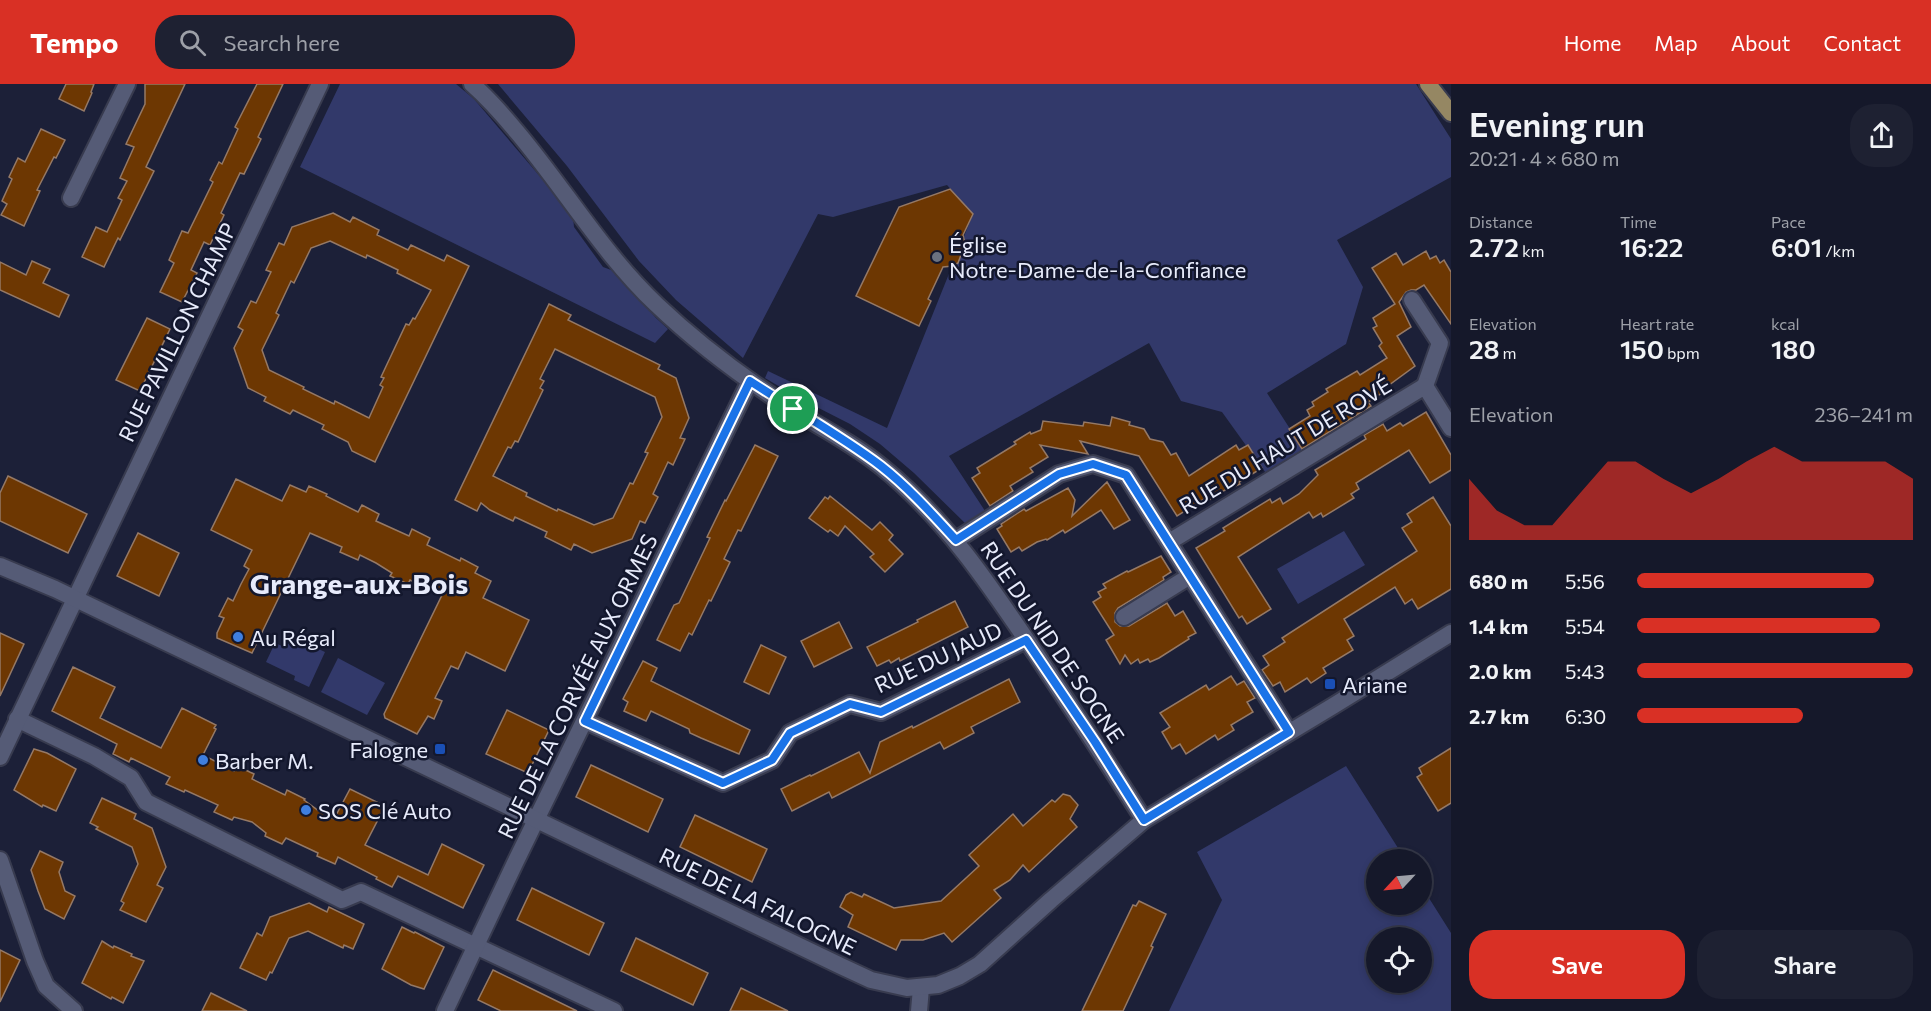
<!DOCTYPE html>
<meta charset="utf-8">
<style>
:root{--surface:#15182a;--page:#1e2132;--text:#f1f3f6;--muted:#9da0a8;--line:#343747;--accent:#d93025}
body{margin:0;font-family:Commissioner,sans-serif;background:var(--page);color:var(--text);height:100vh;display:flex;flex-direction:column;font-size:22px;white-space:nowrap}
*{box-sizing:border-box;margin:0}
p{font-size:20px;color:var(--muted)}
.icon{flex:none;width:33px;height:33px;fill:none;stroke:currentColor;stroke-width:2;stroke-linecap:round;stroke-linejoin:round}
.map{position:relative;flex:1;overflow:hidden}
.sheet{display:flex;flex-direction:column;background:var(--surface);width:480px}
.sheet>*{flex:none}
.needle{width:39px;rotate:244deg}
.buttons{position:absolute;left:1366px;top:765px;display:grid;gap:12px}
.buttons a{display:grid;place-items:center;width:66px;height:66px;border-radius:50%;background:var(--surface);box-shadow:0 3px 9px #0003,0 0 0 2px var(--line);font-size:30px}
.pin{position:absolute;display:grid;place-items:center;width:51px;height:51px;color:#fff;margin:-26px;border:3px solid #fff;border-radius:50%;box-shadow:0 2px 6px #0007}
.round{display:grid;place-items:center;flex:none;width:63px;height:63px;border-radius:24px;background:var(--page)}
.headline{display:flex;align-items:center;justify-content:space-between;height:102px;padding:0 18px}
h1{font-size:33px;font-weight:600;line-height:45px}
.stats{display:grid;grid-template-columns:repeat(3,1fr);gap:9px;height:102px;padding:6px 18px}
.stats div{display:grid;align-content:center}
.stats b{font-size:26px;font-weight:600}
.stats small{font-size:16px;font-weight:400}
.stats p{font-size:16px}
.chart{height:168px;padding:12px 18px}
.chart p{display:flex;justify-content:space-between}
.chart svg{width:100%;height:108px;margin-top:6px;fill:var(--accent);opacity:.7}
.button{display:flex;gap:12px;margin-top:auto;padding:12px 18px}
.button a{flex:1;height:69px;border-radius:24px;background:var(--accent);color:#fff;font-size:24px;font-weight:600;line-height:69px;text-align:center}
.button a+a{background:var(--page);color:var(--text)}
ul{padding:0 18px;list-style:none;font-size:20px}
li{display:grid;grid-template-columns:96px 72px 1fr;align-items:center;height:45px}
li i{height:15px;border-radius:8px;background:var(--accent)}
header{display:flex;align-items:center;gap:36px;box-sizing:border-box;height:84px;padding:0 30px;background:var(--accent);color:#fff}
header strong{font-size:28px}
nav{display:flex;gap:33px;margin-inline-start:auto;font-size:21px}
.search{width:420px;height:54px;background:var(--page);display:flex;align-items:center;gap:15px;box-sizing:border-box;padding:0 21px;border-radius:24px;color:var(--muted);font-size:22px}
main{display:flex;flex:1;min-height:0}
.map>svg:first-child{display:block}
</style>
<header>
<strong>Tempo</strong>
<div class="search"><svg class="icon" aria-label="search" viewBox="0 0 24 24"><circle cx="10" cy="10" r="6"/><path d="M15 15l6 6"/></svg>Search here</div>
<nav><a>Home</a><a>Map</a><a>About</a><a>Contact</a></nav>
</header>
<main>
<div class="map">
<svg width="1451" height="927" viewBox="0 0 1451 927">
<rect width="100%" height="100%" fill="#1c2038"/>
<!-- green -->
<g fill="#32396a" fill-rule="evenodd">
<polygon points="340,0 456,0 474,15 549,103 573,133 574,143 603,183 614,187 656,234 668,245 655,259 300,83"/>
<polygon points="498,0 1416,0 1451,55 1451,93 1337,156 1363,203 1346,260 1267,309 1303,365 1268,392 1222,328 1181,317 1149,259 949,372 987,430 968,442 914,389 880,360 850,340 797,313 765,294 768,287 887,344 973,130 947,101 833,133 818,130 743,274 676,216 639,177 567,82"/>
<polygon points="1344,447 1365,481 1298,520 1277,485"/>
<polygon points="288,551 325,568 309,603 294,596 295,592 266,578 275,559 282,562"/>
<polygon points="338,574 385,599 367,631 321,608"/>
<path d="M1346 682 1405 775 1377 776V820H1422V803L1451 849V927H1169L1222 816 1197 768ZM1377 854H1422V898H1377Z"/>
</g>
<!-- building -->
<g fill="#6d3702" stroke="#957966" stroke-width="1.5" fill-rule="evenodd">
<polygon points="66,0 94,0 91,8 92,9 84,27 59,15"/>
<polygon points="145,0 185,0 146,83 154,87 120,156 118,154 104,183 82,173 96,143 107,148 122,116 118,114 127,97 120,94 134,63 126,60 145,20"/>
<polygon points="257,0 283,0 258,53 261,55 244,90 240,89 221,129 224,131 210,161 204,158 191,186 197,189 182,218 160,208 174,179 169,176 182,147 188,149 213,98 210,96 219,78 222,80 238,45 235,43"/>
<polygon points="41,45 65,56 56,74 54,73 37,106 40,107 24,142 1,131 7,120 2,117 12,95 9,93 18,74 25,78"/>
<polygon points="950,105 973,130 963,151 965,160 958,179 953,182 943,183 928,215 931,217 919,242 856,212 899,123"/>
<path d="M333 129 350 138 353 133 379 146 377 151 408 166 411 161 444 177 447 171 469 182 375 378 352 367 348 358 322 345 324 341 293 326 290 330 264 317 266 313 248 304 234 264 243 246 238 243 251 217 256 219 271 188 266 186 279 159 284 161 292 143ZM330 157 366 174 367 171 398 186 397 189 431 206 415 235 413 234 409 241 406 240 381 293 384 294 380 301 383 303 369 334 335 317 334 320 303 305 304 303 269 286 262 266 279 231 276 229 291 197 294 199 311 164Z"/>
<polygon points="1426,167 1430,175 1436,172 1440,179 1444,176 1451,188 1451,240 1424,201 1416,206 1411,206 1406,208 1399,218 1411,243 1397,252 1415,282 1381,307 1382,309 1368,318 1371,322 1302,365 1289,345 1310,332 1307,326 1314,322 1312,318 1328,308 1326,305 1357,287 1360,291 1387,274 1379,262 1382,259 1373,244 1377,242 1373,234 1395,220 1372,184 1396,169 1403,181"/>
<polygon points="32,177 50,185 43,199 69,211 59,233 0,206 0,178 26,191"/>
<path d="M549 220 571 231 568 236 660 281 658 285 676 294 689 334 680 354 685 355 673 381 668 378 653 410 658 413 645 439 640 437 632 455 592 469 574 460 571 466 545 453 547 448 515 433 513 437 490 426 481 419 477 427 455 416ZM555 265 655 313 662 333 645 368 648 369 633 400 630 399 613 434 594 441 558 425 557 427 526 412 527 409 493 392 508 363 511 364 515 357 518 358 543 306 540 304 544 297 540 295Z"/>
<polygon points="147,234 170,245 140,307 116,296"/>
<polygon points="1426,328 1451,371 1451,386 1430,399 1409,366 1356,399 1359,405 1351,410 1354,414 1323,433 1321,429 1313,434 1309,428 1238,473 1271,525 1247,540 1242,532 1239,534 1196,464 1225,447 1223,444 1270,415 1272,419 1280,414 1283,420 1299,410 1318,391 1315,386 1366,355 1364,351 1383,340 1387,347 1400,339 1403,342"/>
<polygon points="1112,333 1130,338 1129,341 1144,345 1150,355 1163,358 1171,371 1176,369 1189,392 1236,361 1239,366 1248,361 1262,384 1239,398 1240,400 1223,407 1206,418 1204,415 1177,432 1139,372 1080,357 1088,370 1040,361 1048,373 1030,384 1033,388 1010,402 1013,407 990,422 972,394 980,389 977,384 1016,360 1014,358 1030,348 1031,350 1041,346 1043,337 1083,342 1084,338 1110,342"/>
<polygon points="755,361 778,372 741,447 738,446 724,475 730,478 711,517 709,516 692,551 689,549 680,567 657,556 674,521 679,519 710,454 707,453 725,416 726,417"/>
<polygon points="8,392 87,430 68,469 0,437 0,409"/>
<polygon points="236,395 282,417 290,401 306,408 309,402 327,410 326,412 358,428 362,421 379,430 376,437 409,452 412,445 430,454 427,461 460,477 461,474 478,483 475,489 491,497 483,514 529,536 505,587 466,568 458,585 451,582 435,614 442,617 434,635 428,632 417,650 385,634 384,630 442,511 410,496 408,500 390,492 392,489 376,479 360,471 358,476 340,468 342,463 310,449 252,569 217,554 217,549 224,534 219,532 228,514 233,517 241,500 249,485 244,482 252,466 211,446"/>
<polygon points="1107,398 1130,436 1114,445 1101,426 1065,449 1063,446 1047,456 1046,455 1037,458 1022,467 1019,463 1011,468 997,445 1002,442 1001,440 1024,425 1026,427 1068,404 1075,416 1072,432"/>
<polygon points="830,412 872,446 880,438 893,451 889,456 903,470 885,488 870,473 874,470 845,442 838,452 830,446 828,448 809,434 825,413 828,415"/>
<polygon points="1433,413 1451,442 1451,505 1418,525 1412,515 1405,520 1395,503 1344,535 1354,552 1347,556 1353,566 1323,584 1326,589 1311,599 1307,594 1285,608 1280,598 1273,602 1262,586 1269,581 1263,572 1285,558 1282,554 1417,467 1402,444 1412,438 1407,430"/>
<polygon points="138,449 179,469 159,512 117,492"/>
<polygon points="1161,472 1171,488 1163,493 1164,496 1118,524 1115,529 1115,538 1120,542 1129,542 1167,519 1175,532 1183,527 1196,549 1188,553 1189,555 1159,574 1150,578 1148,575 1140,579 1138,575 1131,580 1125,571 1120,580 1106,556 1114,551 1093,518 1101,513 1098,508 1106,504 1103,500 1127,487 1128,488"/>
<polygon points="955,517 968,543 900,577 899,574 891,579 889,576 877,582 867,563 918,538 917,536"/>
<polygon points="839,538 852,564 814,583 801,557"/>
<polygon points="0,549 24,560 0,612"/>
<polygon points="761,561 786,573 769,610 744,598"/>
<polygon points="643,577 657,584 651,597 750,646 739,670 701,654 690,649 689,645 651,627 646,637 624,627 628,618 623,615"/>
<polygon points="73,583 115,603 100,634 161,664 182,624 216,641 214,644 216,645 203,671 234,687 237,682 254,690 252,695 285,711 287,706 305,715 304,716 319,727 334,735 350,705 385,722 365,761 428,791 442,760 484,781 463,824 398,792 392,803 376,795 377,793 338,773 335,780 317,772 318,769 286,754 282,760 265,752 266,749 252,738 234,733 232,736 214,728 218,721 185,706 184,708 166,700 170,693 131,674 129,678 113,670 117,660 52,627"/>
<polygon points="1231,592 1237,601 1244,597 1255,614 1247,618 1253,628 1231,641 1234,646 1218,656 1215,651 1186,670 1180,660 1172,665 1162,648 1170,643 1160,629 1206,601 1209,606"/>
<polygon points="1009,595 1020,618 971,643 974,649 944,665 940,658 832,714 829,708 792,727 781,705 810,691 811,692 859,668 870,689 880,658 912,642 913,644"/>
<polygon points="507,626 549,646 528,689 486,670"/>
<polygon points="1451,664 1451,719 1438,727 1417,693 1422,690 1419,684"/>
<polygon points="34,665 47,669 76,685 56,727 43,721 42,723 14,706"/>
<polygon points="591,681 663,715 648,748 576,713"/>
<polygon points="1063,710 1070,712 1078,721 1070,735 1077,743 1029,788 1023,781 1010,796 994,806 1001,814 952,858 944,849 923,856 901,856 896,866 848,843 853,831 840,823 846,811 851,808 862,813 864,810 894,824 941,817 979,782 969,771 1013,730 1023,742 1052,716 1055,718"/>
<polygon points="102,714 136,730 134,735 152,744 166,783 157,801 163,804 146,838 120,826 124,819 121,817 138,780 132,763 96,745 98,743 90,739"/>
<polygon points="695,731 767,765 752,798 680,763"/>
<polygon points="40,767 63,778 59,788 65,807 75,812 64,835 45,825 38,807 31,786"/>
<polygon points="532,804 604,839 589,871 517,836"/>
<polygon points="1139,817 1166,830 1151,862 1153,863 1123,927 1082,927 1133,821 1136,822"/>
<polygon points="309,819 327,828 329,823 364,840 353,865 344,861 343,864 308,847 289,854 272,889 270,888 266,896 240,884 257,849 262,852 270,833"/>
<polygon points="402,843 414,849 415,848 444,863 424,905 411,901 382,885"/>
<polygon points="636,854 708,889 693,921 621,887"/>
<polygon points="102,857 113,864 114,862 132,870 131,872 144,877 123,919 112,913 111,915 82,899"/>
<polygon points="0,866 20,876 0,918"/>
<polygon points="493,886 528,903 577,927 501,927 478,916"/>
<polygon points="741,904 788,927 730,927"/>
<polygon points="211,909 247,927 202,927"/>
</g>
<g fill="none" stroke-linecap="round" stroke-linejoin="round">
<!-- minor casing -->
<g stroke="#383b4f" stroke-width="20">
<g id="minor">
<path d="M472 0C489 15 503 31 517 48 565 105 603 170 657 221 699 261 745 295 793 326 823 344 855 361 882 383 946 435 991 503 1036 570 1072 625 1109 680 1144 736"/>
<polyline points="71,114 127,0"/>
<polyline points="1412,216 1440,259 1425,302"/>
<polyline points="956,456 1059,390 1093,380 1126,391 1289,648"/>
<polyline points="1169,458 1425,302 1451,344"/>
<polyline points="1124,533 1190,492"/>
<polyline points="17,635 94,672 131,694 146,718 342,816 361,808 614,927"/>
<polyline points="585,637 723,699 772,676 790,649 850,620 881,628 1026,556"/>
<polyline points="0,673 320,0"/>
<polyline points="0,776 35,877 46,902 74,927"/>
<polyline points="445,927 515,779 750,297"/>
<polyline points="919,927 921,904"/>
</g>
</g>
<!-- tertiary casing -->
<g stroke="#383b4f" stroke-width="20">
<polyline id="tertiary" points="0,482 55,505 247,597 843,883 871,896 907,904 938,901 960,892 980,880 1051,816 1144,736 1333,622 1451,549"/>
</g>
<!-- primary casing -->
<g stroke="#383b4f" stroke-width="20">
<polyline id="primary" points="1428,0 1451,29"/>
</g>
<!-- minor -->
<use href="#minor" stroke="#555b76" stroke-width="16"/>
<!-- tertiary -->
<use href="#tertiary" stroke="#555b76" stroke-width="16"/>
<!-- primary -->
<use href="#primary" stroke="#958763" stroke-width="16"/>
</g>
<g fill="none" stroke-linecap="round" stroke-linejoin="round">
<!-- route casing -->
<g stroke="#fff" stroke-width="12">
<path id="route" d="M750 297C794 326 840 351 881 382 909 404 932 430 956 456L1059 390 1093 380 1126 391 1289 648 1144 736 1095 658 1026 556 881 628 850 620 790 649 772 676 723 699 585 637Z"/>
</g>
<!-- route -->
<use href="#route" stroke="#1a73e8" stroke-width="8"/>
</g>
<!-- markers -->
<circle fill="#6b7280" stroke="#13172d" stroke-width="2" cx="937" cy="173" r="6"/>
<g fill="#3f7fe0" stroke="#13172d" stroke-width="2">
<circle cx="238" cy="553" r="6"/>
<circle cx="203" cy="676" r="6"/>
<circle cx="306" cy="726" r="6"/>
</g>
<g fill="#1a4fb4" stroke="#13172d" stroke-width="2">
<rect x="1324" y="594" width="12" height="12" rx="3"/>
<rect x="434" y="659" width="12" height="12" rx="3"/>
</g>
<g text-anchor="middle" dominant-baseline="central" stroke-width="5" stroke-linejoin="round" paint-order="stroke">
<!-- poi labels -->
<g font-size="22" fill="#e7ebfb" stroke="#13172d" text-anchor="start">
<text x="949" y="160">Église<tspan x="949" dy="25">Notre-Dame-de-la-Confiance</tspan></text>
<text x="250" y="553">Au Régal</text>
<text x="1342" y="600">Ariane</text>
<text x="428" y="665" text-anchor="end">Falogne</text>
<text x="215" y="676">Barber M.</text>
<text x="318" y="726">SOS Clé Auto</text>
</g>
<!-- street labels -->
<g font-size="22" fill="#e7ebfb" stroke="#13172d">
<text transform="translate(177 248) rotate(-64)">RUE PAVILLON CHAMP</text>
<text transform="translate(1285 361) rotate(-31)">RUE DU HAUT DE ROVÉ</text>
<text transform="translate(1053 558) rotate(56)">RUE DU NID DE SOGNE</text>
<text transform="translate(938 573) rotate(-25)">RUE DU JAUD</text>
<text transform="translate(577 602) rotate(-64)">RUE DE LA CORVÉE AUX ORMES</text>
<text transform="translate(758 817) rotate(26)">RUE DE LA FALOGNE</text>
</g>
<!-- district labels -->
<g font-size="28" font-weight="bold" fill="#e7ebfb" stroke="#13172d">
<text x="359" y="499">Grange-aux-Bois</text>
</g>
</g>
</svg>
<div class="buttons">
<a><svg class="needle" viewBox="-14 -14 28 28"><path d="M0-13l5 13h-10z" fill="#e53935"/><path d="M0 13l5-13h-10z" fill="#9da0a8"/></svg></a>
<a><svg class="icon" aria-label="locate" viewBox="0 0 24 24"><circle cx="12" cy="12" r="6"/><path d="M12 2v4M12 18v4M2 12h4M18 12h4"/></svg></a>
</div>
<div class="pin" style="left:793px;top:325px;background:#1e9e55"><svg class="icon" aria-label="arrive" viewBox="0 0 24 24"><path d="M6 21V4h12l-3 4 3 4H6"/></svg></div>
</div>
<section class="sheet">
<div class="headline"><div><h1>Evening run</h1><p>20:21 · 4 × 680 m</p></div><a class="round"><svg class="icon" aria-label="share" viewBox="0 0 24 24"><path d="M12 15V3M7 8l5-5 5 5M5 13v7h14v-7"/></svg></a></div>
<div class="stats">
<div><p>Distance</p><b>2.72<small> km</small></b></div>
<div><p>Time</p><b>16:22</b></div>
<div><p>Pace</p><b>6:01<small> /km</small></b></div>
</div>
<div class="stats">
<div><p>Elevation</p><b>28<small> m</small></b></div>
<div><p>Heart rate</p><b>150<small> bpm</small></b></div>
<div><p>kcal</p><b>180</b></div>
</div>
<div class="chart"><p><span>Elevation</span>236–241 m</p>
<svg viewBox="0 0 160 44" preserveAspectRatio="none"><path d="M0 44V19L10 32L20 38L30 38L40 25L50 12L60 12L70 19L80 25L90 19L100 12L110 6L120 12L130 12L140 12L150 12L160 19V44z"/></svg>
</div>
<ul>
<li><b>680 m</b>5:56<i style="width:86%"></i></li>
<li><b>1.4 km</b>5:54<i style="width:88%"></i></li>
<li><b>2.0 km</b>5:43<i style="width:100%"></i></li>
<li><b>2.7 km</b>6:30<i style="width:60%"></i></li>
</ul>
<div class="button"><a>Save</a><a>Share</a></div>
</section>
</main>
